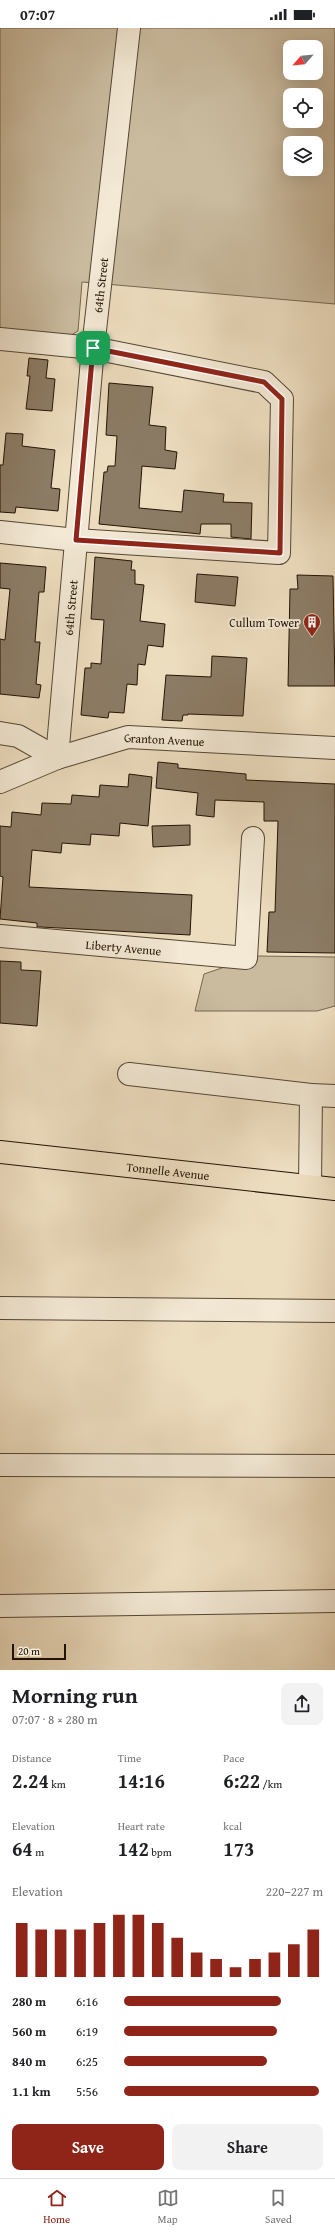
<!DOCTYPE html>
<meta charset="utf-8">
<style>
:root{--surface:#fff;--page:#f2f2f2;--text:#202124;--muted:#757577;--line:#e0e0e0;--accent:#8f2418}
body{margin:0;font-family:"Gentium Book Plus",serif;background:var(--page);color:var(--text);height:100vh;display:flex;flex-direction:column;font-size:15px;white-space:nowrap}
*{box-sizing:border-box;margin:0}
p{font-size:13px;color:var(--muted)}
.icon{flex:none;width:22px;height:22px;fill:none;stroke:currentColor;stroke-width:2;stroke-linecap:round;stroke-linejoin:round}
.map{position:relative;height:1642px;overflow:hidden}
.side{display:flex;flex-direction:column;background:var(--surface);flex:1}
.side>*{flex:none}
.needle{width:26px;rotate:243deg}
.controls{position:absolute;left:283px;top:12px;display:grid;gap:8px}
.controls a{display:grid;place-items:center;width:40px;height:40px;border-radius:8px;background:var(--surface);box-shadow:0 4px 16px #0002;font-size:20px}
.scale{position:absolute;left:12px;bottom:10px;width:54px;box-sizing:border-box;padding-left:4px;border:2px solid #221305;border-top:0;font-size:11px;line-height:14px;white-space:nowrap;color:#221305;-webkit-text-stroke:3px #f3e9d5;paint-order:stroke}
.pin{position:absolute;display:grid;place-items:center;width:34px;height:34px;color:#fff;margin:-17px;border-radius:8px;box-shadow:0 2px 6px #0006}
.round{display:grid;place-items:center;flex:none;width:42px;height:42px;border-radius:8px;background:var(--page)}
.overview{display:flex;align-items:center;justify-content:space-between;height:68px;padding:0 12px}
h1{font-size:22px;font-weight:700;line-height:30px}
.stats{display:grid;grid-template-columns:repeat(3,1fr);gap:6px;height:68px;padding:4px 12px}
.stats div{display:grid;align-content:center}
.stats b{font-size:20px;font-weight:700}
.stats small{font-size:11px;font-weight:400}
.stats p{font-size:11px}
.chart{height:112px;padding:8px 12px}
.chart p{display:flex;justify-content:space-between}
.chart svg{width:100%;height:72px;margin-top:4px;stroke:var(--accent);stroke-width:6}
.cta{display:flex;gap:8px;margin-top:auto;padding:8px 12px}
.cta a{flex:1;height:46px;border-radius:8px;background:var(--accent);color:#fff;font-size:16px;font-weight:700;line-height:46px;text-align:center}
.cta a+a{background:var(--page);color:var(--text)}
ul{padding:0 12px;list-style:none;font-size:13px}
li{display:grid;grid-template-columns:64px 48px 1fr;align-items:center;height:30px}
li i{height:10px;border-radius:5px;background:var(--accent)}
.status{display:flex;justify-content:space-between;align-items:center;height:28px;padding:0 20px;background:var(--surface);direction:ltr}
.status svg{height:11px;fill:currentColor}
.menu{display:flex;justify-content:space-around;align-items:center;height:56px;border-top:1px solid var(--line);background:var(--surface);font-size:11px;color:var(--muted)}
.menu a{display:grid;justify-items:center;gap:2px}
.menu .current{color:var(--accent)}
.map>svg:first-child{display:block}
</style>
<div class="status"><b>07:07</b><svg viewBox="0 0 49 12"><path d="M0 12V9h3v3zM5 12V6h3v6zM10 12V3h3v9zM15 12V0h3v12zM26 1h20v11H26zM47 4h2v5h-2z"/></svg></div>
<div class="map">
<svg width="335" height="1642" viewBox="0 0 335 1642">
<rect width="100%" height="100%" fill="#edddbf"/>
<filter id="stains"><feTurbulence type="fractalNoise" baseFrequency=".005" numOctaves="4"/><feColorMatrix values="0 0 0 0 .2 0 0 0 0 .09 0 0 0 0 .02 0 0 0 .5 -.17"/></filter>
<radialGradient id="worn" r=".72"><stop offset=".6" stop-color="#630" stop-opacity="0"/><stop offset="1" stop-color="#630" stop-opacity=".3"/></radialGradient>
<!-- green -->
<g fill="#cabb9f" stroke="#766752" fill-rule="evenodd">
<path d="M0 0H335V276L82 254 78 303 68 309 0 302ZM290 19H316V45H290ZM290 67H316V93H290ZM290 115H316V141H290Z"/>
<polygon points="257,928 335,929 335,978 317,983 195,983 204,946"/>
</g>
<!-- building -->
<g fill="#8c7c66" stroke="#221305">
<polygon points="29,330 48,332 46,350 55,351 52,383 26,381 30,348 27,348"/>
<polygon points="109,355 153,359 149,397 166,399 165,422 177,424 175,441 142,438 139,480 182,484 184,462 224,466 223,474 252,475 251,511 231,509 231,496 201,496 200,506 99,496 104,444 107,444 108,438 115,438 117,408 106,407"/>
<polygon points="6,405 23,406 22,418 55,422 51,460 60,461 58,483 16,479 15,485 0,484 0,437 3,437"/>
<polygon points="95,529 132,533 131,542 135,542 135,556 144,557 140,593 165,596 163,619 148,617 145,637 138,636 137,657 127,656 124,685 109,684 108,690 81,687 85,640 91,640 91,635 101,636 104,592 91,591"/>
<polygon points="0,535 46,539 44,564 39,564 35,614 40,614 36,656 41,657 39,670 0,666 0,611 5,612 10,561 0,560"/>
<polygon points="197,546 238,549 235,578 195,574"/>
<polygon points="297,547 333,548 335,658 288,658 290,561 298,561"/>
<polygon points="212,628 247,630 243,688 188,686 188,687 183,687 182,693 162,692 166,647 211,649"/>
<polygon points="158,734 178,736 178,740 246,746 246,752 335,756 335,925 267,924 269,884 275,884 278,793 264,793 264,774 215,772 214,789 196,787 198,765 156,760"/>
<polygon points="129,746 152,749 148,798 120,795 119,808 91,806 90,817 62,815 61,825 32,822 29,859 192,867 190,907 41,899 37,899 37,895 0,891 3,849 0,848 0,798 11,799 12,784 41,787 42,775 71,776 72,767 99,769 100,757 128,759"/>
<polygon points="190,797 190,817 153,819 152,798"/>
<polygon points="0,933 21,934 21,942 41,943 37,998 0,995"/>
</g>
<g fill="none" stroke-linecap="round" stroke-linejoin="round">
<!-- minor casing -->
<g stroke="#554634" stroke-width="24">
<g id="minor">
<polyline points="0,311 93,320 264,354 282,371 279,525 76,512 0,504"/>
<polyline points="0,705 18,708 57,730"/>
<path id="s1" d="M57 730 93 320 129 0"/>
<path id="s2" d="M0 754 57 730 128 709 335 720"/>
<path id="s3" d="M0 908 246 930 253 810"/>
<polyline points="129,1046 311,1067 310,1158"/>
<polyline points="311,1067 335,1068"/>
<polyline points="0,1280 335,1283"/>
<polyline points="0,1437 335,1438"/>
<polyline points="0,1578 335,1573"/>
</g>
</g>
<!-- major casing -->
<g stroke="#221305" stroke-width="24">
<g id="major">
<path id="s4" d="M0 1124 335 1161"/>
</g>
</g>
<!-- minor -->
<use href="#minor" stroke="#f3e9d5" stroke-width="22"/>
<!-- major -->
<use href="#major" stroke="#edddbf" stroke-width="22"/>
</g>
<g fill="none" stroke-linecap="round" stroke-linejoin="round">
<!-- route casing -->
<g stroke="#fff" stroke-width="8">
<polygon id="route" points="93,320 264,354 282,371 280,525 76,512"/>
</g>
<!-- route -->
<use href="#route" stroke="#8f2418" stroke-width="5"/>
</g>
<!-- icons -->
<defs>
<g id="building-pin" transform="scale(0.9)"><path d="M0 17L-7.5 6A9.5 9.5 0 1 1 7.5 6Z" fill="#8f2418" stroke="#f3e9d5"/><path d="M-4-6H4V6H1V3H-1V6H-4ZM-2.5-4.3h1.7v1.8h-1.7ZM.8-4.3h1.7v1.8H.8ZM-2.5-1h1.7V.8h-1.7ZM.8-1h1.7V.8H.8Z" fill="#fff"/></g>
</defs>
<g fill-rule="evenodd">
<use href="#building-pin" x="312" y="594"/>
</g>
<g text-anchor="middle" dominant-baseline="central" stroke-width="4" stroke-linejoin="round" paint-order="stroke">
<!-- street labels -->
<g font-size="12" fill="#221305" stroke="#f3e9d5">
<text stroke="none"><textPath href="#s1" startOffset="475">64th Street</textPath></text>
<text stroke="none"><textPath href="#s1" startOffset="151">64th Street</textPath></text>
<text stroke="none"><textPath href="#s2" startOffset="172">Granton Avenue</textPath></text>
<text stroke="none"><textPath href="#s3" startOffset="124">Liberty Avenue</textPath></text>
<text stroke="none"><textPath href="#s4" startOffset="169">Tonnelle Avenue</textPath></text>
</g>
<!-- poi labels -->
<g font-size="12" fill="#221305" stroke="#f3e9d5" text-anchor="end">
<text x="299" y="594">Cullum Tower</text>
</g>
</g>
<rect width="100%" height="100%" filter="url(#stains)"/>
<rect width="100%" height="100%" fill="url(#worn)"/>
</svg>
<div class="controls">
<a><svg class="needle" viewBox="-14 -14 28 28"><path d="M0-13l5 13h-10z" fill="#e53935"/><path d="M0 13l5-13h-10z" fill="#757577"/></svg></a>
<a><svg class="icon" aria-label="locate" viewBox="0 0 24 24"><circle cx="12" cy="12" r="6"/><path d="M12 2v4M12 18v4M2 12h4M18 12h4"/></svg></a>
<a><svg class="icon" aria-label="layers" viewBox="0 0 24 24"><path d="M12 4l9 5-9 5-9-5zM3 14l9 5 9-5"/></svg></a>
</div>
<div class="scale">20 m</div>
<div class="pin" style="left:93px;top:320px;background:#1e9e55"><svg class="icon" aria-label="arrive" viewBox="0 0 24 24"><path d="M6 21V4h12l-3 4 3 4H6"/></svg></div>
</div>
<section class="side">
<div class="overview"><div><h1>Morning run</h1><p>07:07 · 8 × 280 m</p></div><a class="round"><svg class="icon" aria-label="share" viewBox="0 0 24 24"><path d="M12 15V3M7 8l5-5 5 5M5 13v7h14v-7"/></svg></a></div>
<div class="stats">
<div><p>Distance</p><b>2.24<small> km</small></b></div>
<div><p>Time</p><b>14:16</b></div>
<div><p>Pace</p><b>6:22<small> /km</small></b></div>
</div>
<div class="stats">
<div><p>Elevation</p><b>64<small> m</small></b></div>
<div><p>Heart rate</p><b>142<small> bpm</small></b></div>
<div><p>kcal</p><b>173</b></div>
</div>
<div class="chart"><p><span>Elevation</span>220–227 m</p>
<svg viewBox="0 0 160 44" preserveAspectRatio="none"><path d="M5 44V11M15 44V15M25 44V15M35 44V15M45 44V11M55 44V6M65 44V6M75 44V11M85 44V20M95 44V29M105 44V33M115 44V38M125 44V33M135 44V29M145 44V24M155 44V15"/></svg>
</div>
<ul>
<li><b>280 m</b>6:16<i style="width:79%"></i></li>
<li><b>560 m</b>6:19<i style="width:77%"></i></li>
<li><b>840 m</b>6:25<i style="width:72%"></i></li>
<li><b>1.1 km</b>5:56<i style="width:98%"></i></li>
</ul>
<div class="cta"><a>Save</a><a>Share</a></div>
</section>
<nav class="menu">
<a class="current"><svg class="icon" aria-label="home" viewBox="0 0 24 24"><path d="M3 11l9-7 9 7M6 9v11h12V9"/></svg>Home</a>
<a><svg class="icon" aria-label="map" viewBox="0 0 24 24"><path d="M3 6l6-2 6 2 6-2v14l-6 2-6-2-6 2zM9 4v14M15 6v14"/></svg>Map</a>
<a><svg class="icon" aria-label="saved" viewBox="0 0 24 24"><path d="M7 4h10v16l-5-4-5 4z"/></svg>Saved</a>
</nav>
